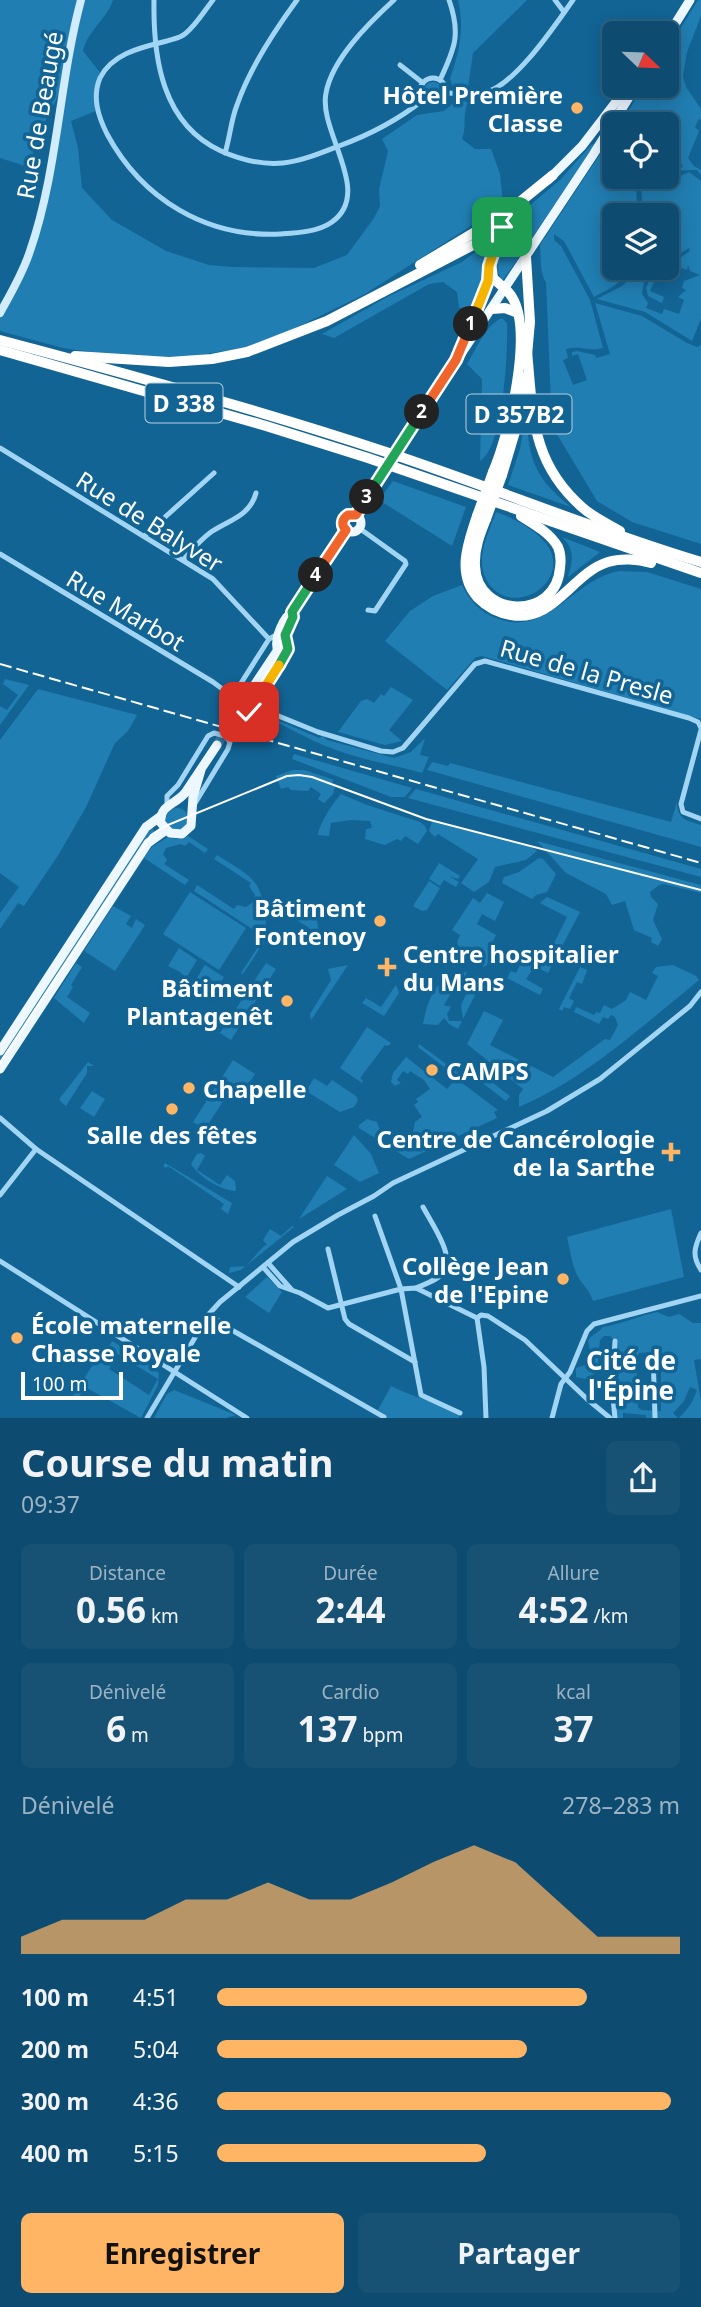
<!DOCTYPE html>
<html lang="fr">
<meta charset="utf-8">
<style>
:root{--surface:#0e4b70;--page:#175275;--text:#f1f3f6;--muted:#9bb3c3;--line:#2e6383;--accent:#ffb563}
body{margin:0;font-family:"Noto Sans",sans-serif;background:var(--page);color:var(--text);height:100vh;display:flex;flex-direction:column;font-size:26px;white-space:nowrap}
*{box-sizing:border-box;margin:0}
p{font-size:23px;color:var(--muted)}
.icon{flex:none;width:38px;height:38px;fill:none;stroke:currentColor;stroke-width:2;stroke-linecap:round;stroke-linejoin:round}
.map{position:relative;height:1418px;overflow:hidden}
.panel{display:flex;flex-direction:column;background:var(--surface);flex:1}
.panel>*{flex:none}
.needle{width:46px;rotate:113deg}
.buttons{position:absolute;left:602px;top:21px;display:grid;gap:14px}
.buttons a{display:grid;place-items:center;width:77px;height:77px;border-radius:10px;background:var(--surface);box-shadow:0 4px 18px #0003,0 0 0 2px var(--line);font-size:35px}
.scale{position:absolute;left:21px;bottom:18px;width:102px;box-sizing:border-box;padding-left:7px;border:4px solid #fff;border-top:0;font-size:19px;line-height:24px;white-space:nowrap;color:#fff;-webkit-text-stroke:5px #126495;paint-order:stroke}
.pin{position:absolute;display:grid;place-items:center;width:60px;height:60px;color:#fff;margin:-30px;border-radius:14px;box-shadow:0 4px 10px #0006}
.km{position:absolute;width:35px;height:35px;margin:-18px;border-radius:50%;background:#222;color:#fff;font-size:19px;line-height:35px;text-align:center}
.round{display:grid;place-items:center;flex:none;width:74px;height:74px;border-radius:10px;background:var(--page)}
.headline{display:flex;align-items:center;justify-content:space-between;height:119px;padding:0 21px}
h1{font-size:38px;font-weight:700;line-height:52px}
.metrics{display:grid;grid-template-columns:repeat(3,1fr);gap:10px;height:119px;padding:7px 21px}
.metrics div{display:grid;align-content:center;border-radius:10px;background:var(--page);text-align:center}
.metrics b{font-size:35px;font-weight:700}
.metrics small{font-size:19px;font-weight:400}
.metrics p{font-size:19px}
.chart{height:196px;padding:14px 21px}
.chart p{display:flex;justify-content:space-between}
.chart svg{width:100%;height:126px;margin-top:7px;fill:var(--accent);opacity:.7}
.action{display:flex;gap:14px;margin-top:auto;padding:14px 21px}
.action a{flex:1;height:80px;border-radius:10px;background:var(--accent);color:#111;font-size:28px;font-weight:700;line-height:80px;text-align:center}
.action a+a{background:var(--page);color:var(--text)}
ul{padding:0 21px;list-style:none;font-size:23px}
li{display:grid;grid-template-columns:112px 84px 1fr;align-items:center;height:52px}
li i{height:18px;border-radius:9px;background:var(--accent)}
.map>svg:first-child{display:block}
</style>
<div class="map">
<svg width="701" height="1418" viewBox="0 0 701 1418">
<rect width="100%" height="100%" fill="#126495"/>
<!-- green -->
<g fill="#217eb2" fill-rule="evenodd">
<path d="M0 0H113C107 19 88 30 83 51L102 75 99 83 98 110 71 121 78 148 82 188 112 220 166 251 209 265 231 267 314 268 347 255 374 218 380 206 379 189 388 151 382 139 417 115 444 111 457 100 468 102C462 115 467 127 462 139L475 149H491L500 174 503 203 494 211 365 294 289 331 245 348 185 357 119 356 63 348 0 331V313L36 232 62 88 42 128 28 167 0 158Z"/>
<path d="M458 0H527L473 53 468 87H453L450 79C459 52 465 29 458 0Z"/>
<polygon points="698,0 701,0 701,16 687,52 683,76 686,87 701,109 701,119 698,120 695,127 699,131 688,158 694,166 701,170 701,175 697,170 667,171 683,167 681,163 667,164 667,124 620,124 644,86 667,86 667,50"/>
<circle cx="433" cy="92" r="10"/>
<path d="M614 133V177H642L640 181 636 182 637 209 630 210V214L638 213V215H614V230L598 232H614V245L604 268 618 274 619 268 625 270 629 268C623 284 608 289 594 297L564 241 554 234V240L561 246 590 300 603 348C588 352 580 345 566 349L568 358 563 360 573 385 587 380 578 354 572 356V352L577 351 595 355 596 358 610 354 595 303 642 316 687 343 697 347 701 345V544L632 522 597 501 552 426 546 282C540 275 541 257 540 245Z"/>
<path d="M596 143 528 244C521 229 514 233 508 224L561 179 591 145Z"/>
<polygon points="689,172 701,181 701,319 692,341 645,312 597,299 622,286 631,277 644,282 642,294 648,303 646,308 662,314 664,309 679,314 684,300 678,297 686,290 682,288 684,281 700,275 690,271 688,265 687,270 671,264 690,251 689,248 667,261 667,215 643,215 641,185 645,185 648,177 680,176"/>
<polygon points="494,238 485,279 475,297 472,307 459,308 457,292 443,282 429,284 334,338 322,334 389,296 462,262"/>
<path d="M505 245 516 249 520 256 502 281C496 271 494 253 505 245Z"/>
<polygon points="661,268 674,273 670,282 656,277 650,291 664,297 662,303 648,296 646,288 653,271"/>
<path d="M502 318 507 323C508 350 504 447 480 461L482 379 467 364C476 350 485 325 502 318Z"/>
<path d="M527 408C527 456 533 477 571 507L508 485 520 449Z"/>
<polygon points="393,481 466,507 452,546 379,500"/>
<path d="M496 512C514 518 539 531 549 548 567 580 524 611 497 592 486 584 481 571 482 558 483 542 491 527 496 512Z"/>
<path d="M562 537 600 552 568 577C573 561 575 549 562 537Z"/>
<path d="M620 571 647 572 701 589V719L482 656 476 657 447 690 385 641 410 611 433 596 462 585C469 600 480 612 496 618 548 639 573 578 620 571Z"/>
<polygon points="5,679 29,685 0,725 0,706 7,710 18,695 3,684"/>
<polygon points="391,687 413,700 389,730 402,741 385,745 338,732 361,701 367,699 374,703 381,694 384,696"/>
<polygon points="38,689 137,715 128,731 115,743 86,807 59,854 24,906 18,903 0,929 0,913 19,887 0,873 0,740"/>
<path d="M268 716 319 738 323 736 327 740 394 758 411 752 425 738 420 755 429 757 422 773C394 765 363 760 336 750 312 742 291 728 267 718Z"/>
<polygon points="294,754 412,788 405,797 391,797 292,759"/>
<path d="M432 762 448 766 450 763 671 822 677 802C677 819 687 821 701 825V847L427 770Z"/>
<polygon points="293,770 304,770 334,780 330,785 335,787 333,794 324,803 318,799 321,794 311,787 308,791 291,790 288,787 281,789 276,776"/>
<polygon points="416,789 701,869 701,877 408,798"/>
<path d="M341 794 367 805 420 822 425 826 427 831 418 844 405 836 401 841 397 839 385 845 365 839 366 829 372 828 370 821 350 820 331 823 329 836 318 835C319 824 333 803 341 794Z"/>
<circle cx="177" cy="819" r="11"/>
<polygon points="432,822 530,846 537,851 526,860 495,867 489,882 474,892 461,883 478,859 438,834 435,837 429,831"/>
<polygon points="152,828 155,832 146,841 0,1065 0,1056 139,843"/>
<polygon points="188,836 208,849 205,853 189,842 185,846 181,844 166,848 163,854 167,860 164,864 189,880 185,885 144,858 152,847 168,837 177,839"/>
<polygon points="537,841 701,885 701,893 664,884 659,885 650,892 651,897 658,904 653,920 662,939 658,946 651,942 652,938 634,930 625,901 612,905 606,894 566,873"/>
<path d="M217 855C264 884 260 881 268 936L243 974 241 973 258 947 254 943 260 934 194 891 197 885 234 909 237 905 246 907 253 902 255 895 249 886 251 883 214 859Z"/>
<polygon points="539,858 543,859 556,874 547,892 536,895 532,899 502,883 504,877 519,872"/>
<polygon points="439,863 460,876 458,879 449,876 459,882 456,887 444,880 440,886 429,879"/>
<polygon points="429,881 440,888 427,910 422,911 413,906"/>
<polygon points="190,892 246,928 219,970 163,934"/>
<polygon points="487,893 504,902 495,921 482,914 477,924 496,935 493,941 498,943 487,965 483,967 483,962 469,955 467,959 463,958 457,942 460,935 452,930 473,898 480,903"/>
<polygon points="547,897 580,912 548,973 535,966 526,979 543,989 540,995 507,978 511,971 516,973 524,957 520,955 523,949 546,959 567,917 540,903"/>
<polygon points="286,898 293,902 293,908 303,914 304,909 316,917 319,932 327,939 290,916"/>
<polygon points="113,906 131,916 126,924 132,928 136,919 145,925 115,971 84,951"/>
<polygon points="179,948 197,960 186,978 180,972 168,966"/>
<polygon points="76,963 82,967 71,985 73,987 67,997 90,1013 84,1023 54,998"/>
<polygon points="266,963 276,969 231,1040 220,1033"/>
<polygon points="205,965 224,977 212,996 209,994 210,991 198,983 196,986 193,984"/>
<polygon points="348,965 311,1020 310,1014 331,980 328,969"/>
<path d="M673 965 696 976 699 980C642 1026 587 1078 519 1107V1095L523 1089 467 1044 484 1011 503 1020 490 1045 553 1077 605 1039 610 1040 618 1025 615 1017 611 1015 608 1019 603 1017 599 1024 574 1012 576 1007 594 1015 596 1012 600 1013 604 1005 612 1009 626 1000 630 992 646 1000 658 976 652 973 656 967Z"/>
<polygon points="580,967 587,970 582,984 577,982 569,998 574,1001 570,1009 564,1007 562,1011 559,1009"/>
<path d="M467 972 465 977 459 979 444 1005 451 1007 447 1014 449 1021H462L458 1029 449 1024 444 1018 438 1025 423 1024C428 998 437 974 467 972Z"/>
<polygon points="477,976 493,984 490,990 482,985 479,987 463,1019 461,1005 474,978"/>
<polygon points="396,985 399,993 384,1016 362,1003 366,998 381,1007"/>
<polygon points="367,1027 391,1043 388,1046 385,1045 360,1078 363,1081 362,1083 340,1068"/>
<polygon points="419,1044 465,1078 462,1083 498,1110 494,1112 497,1118 409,1159 359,1128 359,1125 367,1119 377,1122 384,1141 396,1146 398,1150 409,1151 410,1139 403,1137 403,1134 412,1136 415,1122 422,1117 414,1105 418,1102 416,1099 430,1089 424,1080 410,1071 408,1074 403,1071 397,1080 401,1083 395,1086 391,1082 393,1073 406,1057 447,1089 457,1077 418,1047"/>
<polygon points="233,1060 255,1074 245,1089 235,1083 205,1129 193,1122"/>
<polygon points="88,1062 94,1066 87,1066 87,1073 66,1106 60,1101 60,1098"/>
<polygon points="467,1063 510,1096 506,1101 463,1068"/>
<polygon points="314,1078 327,1086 332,1080 356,1096 358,1100 354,1107 340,1112 306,1091"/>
<polygon points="92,1091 105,1099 94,1117 80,1108"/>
<polygon points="354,1135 371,1154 379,1173 360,1182 334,1165"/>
<path d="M201 1153 205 1156 197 1170 220 1185 227 1175 235 1181 236 1191C220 1190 199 1177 191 1164L197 1154Z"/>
<polygon points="165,1163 232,1203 228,1214 221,1209 224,1204 168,1166 166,1168 163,1166"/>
<polygon points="327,1176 347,1189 299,1219"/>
<path d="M671 1209 684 1277 593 1301C589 1289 584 1287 578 1277 572 1266 570 1249 567 1237Z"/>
<polygon points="292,1226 294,1227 241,1270 229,1273 230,1267 246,1266 264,1246 267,1245 263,1240 270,1229 281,1236"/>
<polygon points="267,1277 282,1292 269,1313 245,1297"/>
<path d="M657 1312 669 1317 679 1314 693 1323H701V1359L694 1360 701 1401V1418H679C688 1409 693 1402 697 1390L690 1387 684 1401 673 1413 678 1418H646V1415L623 1413V1418H615L612 1389 615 1341 610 1336H604L600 1340 597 1372 585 1379 576 1377V1368L585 1365 591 1359 588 1340C592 1335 599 1332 603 1327 622 1324 638 1316 657 1312ZM653 1350H661V1411L641 1410 638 1407 636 1359 639 1353 653 1352Z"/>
<polygon points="112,1341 154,1367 159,1374 158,1385 141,1418 87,1388 77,1398 73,1396 102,1350 105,1352 103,1356 113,1362 109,1369 149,1395 158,1379 108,1348"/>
<path d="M391 1386C399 1390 422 1400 429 1400L459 1415V1418H382L385 1414 378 1410Z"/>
<polygon points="174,1390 236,1415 226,1418 154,1418 167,1394"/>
</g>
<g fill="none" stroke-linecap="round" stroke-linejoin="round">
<!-- primary-tunnel -->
<polyline stroke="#367ba5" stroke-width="9" stroke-dasharray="9 4.5" stroke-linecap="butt" points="217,745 243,703"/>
<!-- street -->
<g stroke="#a1d5f3" stroke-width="5">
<path d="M154 0C153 58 162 124 221 151 241 160 261 165 283 163 302 161 321 153 339 146 369 135 398 120 423 100"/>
<path d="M213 0C205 10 196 25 186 33 181 38 173 39 167 41 143 47 112 53 100 78 92 97 98 116 107 134 142 199 206 238 281 234 296 233 318 232 332 222 374 192 318 132 326 93 332 59 369 23 394 0"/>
<polyline points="555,0 564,12"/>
<polyline points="400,65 423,83"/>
<circle cx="433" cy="91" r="13"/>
<path d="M440 80C455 48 461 34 449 0"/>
<path d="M447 93C459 93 473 96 484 93 515 86 555 25 573 0"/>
<path d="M225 153C230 137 231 120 237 105 249 70 275 30 297 0"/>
<polyline points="0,448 213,579 269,639"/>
<polyline points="359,528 405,561 406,564 375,611 368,610"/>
<polyline points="144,536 214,473"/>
<polyline points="0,554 213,682 229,694 233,706 245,712 253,709 288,652 289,645 285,635"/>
<path d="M183 560C192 550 200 540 211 532 229 520 250 516 256 493"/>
<polyline points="231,699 269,639 280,633"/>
<polyline points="254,706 318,732 381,751 393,752 403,748 475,664 485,661 689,718 698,722 701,728"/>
<polyline points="701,730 681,804 683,812 701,819"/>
<polyline points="167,806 167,796 178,785 208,736 214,733 225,736 230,742 228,749 194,805"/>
<polyline points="0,1118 36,1149 239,1287"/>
<polyline points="0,1195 36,1149"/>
<polyline points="375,1216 401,1289 421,1395 460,1413"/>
<path d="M701 1233C694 1248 692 1256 701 1270"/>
<polyline points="328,1249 345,1319 349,1324 415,1362"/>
<polyline points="0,1261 247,1418"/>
<polyline points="268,1263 291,1289"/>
<polyline points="263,1267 280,1286 300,1293 328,1308 401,1289 416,1288 477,1318 481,1315 488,1316 525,1340 587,1399 610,1418"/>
<path d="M416 1288C425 1284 441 1279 445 1270 454 1255 431 1222 423 1207"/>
<polyline points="209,1314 230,1329 384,1417"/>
<polyline points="477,1318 484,1367 486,1418"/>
<polyline points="653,1352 655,1418"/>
<polyline points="147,1418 209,1314 220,1302 293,1242 338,1215 374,1196 393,1183 547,1111 600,1079 690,1006 701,992"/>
<polyline points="552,1418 561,1384 570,1372 587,1331 594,1324 701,1296"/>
<polyline points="615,1418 612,1389 615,1341"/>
</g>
<!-- secondary -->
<path stroke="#d0ecfd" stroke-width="8" d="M0 313C11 293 23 273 30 251 58 170 59 82 81 0"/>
<!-- primary -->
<g stroke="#edf7ff" stroke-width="9">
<polyline points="667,37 690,0"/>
<polyline points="548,180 582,146 628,86"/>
<polyline points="460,348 487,281 489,266 500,231 507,218 515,210"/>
<polyline points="410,431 593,155 636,86"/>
<circle cx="352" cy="523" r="9"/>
<polyline points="356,515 382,474"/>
<path d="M277 648C275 637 283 618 292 612L346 530"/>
<polyline points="243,702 281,645 293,617 292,612"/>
<path d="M201 770 193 797 191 826 182 834 170 833 161 823C159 805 175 805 185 793L217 745"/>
<polyline points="0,1051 146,827 161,816"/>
<polyline points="0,1069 148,843 166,830"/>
</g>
<!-- highway -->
<g stroke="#fff" stroke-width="10">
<polyline points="526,257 530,322 527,355"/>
<path d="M491 262 493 278C499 284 508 290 512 297 534 333 509 435 493 472"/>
<polyline points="420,265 505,214 553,175"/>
<polyline points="492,309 505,308 518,313"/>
<path d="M0 340C129 374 259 410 386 452 492 487 594 530 701 562"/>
<polyline points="0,350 266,426 368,458 701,573"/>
<path d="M527 351C533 414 531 463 583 508 593 517 608 524 620 531"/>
<polyline points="75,356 169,362 212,359 247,352 327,321 500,231 514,235 520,243"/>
<polyline points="502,475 517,425 525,377"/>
<path d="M477 516C468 543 456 574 478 598 487 607 498 613 511 615 554 623 572 573 608 562 621 558 638 559 651 563"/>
<path d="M486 519C480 534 474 549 475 566 477 618 556 621 560 568 561 561 561 554 558 547 550 533 534 524 521 516"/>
</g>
<!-- tram -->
<polyline stroke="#fff" stroke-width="2" points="0,1063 151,835 163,827 287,776 299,775 312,777 426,819 701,890"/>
<!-- rail -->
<polyline stroke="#fff" stroke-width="2" stroke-dasharray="12 5" stroke-linecap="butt" points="0,664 701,863"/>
<!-- primary-bridge -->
<polyline stroke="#edf7ff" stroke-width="9" points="382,474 410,431"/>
<!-- highway-bridge -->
<g stroke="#fff" stroke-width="10">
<polyline points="477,516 493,472"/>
<polyline points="486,519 502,475"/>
</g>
</g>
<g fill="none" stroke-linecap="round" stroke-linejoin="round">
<!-- split-1 casing -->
<g stroke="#fff" stroke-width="14">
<polyline id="split-1" points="471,324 488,281 489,266 502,227"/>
</g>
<!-- split-2 casing -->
<g stroke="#fff" stroke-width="14">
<polyline id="split-2" points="422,412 456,360 471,324"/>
</g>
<!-- split-3 casing -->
<g stroke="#fff" stroke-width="14">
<polyline id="split-3" points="367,497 422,412"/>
</g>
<!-- split-4 casing -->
<g stroke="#fff" stroke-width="14">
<path id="split-4" d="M316 575 346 530C341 525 342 519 348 515H356L367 497"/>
</g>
<!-- split-5 casing -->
<g stroke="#fff" stroke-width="14">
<polyline id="split-5" points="279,665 288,649 285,635 293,617 292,612 316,575"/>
</g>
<!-- split-6 casing -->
<g stroke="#fff" stroke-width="14">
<polyline id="split-6" points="249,712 279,665"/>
</g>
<!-- split-1 -->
<use href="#split-1" stroke="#f5b400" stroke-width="9"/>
<!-- split-2 -->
<use href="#split-2" stroke="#f0652b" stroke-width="9"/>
<!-- split-3 -->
<use href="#split-3" stroke="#22a559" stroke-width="9"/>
<!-- split-4 -->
<use href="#split-4" stroke="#f0652b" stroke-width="9"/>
<!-- split-5 -->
<use href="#split-5" stroke="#22a559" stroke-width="9"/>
<!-- split-6 -->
<use href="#split-6" stroke="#f5b400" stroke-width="9"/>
</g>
<!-- markers -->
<g fill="#ffb563" stroke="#126495" stroke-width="2.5">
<circle cx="577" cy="108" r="7"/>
<circle cx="380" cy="921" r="7"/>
<path d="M383.5 956.5h7v7h7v7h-7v7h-7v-7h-7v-7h7z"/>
<circle cx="287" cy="1001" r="7"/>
<circle cx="432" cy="1070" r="7"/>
<circle cx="189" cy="1088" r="7"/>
<circle cx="172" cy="1109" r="7"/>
<path d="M667.5 1141.5h7v7h7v7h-7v7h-7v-7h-7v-7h7z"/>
<circle cx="563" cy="1279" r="7"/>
<circle cx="17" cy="1338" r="7"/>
</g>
<g text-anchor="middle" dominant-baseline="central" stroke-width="7" stroke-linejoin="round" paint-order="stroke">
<!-- shield labels -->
<g fill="#126495" stroke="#b8d0df" stroke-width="2">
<rect x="145.5" y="383.5" width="77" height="39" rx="5"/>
<rect x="466.5" y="394.5" width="105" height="39" rx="5"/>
</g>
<g font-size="23" font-weight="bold" fill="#fff">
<text x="184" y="403">D 338</text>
<text x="519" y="414">D 357B2</text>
</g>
<!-- poi labels -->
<g font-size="24" font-weight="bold" fill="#fff" stroke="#126495" text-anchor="end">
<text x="563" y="94">Hôtel Première<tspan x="563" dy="28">Classe</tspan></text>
<text x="366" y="907">Bâtiment<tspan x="366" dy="28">Fontenoy</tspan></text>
<text x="403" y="953" text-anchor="start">Centre hospitalier<tspan x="403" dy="28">du Mans</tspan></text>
<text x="273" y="987">Bâtiment<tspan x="273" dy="28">Plantagenêt</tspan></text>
<text x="446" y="1070" text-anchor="start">CAMPS</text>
<text x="203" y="1088" text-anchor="start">Chapelle</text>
<text x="172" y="1134" text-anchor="middle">Salle des fêtes</text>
<text x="655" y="1138">Centre de Cancérologie<tspan x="655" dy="28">de la Sarthe</tspan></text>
<text x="549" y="1265">Collège Jean<tspan x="549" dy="28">de l'Epine</tspan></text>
<text x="31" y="1324" text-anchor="start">École maternelle<tspan x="31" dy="28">Chasse Royale</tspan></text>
</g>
<!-- street labels -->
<g font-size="24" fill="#fff" stroke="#126495">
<text transform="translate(39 115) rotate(-80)">Rue de Beaugé</text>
<text transform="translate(150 521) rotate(32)">Rue de Balyver</text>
<text transform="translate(126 610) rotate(31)">Rue Marbot</text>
<text transform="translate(587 671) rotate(16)">Rue de la Presle</text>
</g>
<!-- neighbourhood labels -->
<g font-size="26" font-weight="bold" fill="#fff" stroke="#126495">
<text x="631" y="1360">Cité de<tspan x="631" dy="30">l'Épine</tspan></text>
</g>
</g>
</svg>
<div class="buttons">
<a><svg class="needle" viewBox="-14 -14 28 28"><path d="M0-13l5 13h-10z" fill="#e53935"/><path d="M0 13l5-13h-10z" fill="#9bb3c3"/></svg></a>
<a><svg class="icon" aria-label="locate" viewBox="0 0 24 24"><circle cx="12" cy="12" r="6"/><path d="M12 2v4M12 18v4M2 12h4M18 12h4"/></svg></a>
<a><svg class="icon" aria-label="layers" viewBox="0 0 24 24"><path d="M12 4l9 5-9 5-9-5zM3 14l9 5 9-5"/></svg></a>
</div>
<div class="scale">100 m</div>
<div class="pin" style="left:502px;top:227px;background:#1e9e55"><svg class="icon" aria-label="arrive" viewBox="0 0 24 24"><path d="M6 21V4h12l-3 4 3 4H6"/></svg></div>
<div class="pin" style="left:249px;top:712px;background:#d93025"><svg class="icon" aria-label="check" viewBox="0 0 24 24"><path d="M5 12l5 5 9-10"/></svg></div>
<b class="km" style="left:471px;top:324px">1</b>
<b class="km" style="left:422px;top:412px">2</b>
<b class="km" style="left:367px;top:497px">3</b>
<b class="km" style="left:316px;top:575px">4</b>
</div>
<section class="panel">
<div class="headline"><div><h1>Course du matin</h1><p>09:37</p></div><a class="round"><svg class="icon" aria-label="share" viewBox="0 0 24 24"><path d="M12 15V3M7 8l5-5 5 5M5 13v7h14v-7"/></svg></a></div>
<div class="metrics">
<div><p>Distance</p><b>0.56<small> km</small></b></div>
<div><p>Durée</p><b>2:44</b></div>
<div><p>Allure</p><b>4:52<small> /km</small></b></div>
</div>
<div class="metrics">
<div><p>Dénivelé</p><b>6<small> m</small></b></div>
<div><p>Cardio</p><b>137<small> bpm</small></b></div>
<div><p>kcal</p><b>37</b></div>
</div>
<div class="chart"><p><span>Dénivelé</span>278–283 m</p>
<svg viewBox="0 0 160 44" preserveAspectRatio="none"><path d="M0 44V38L10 32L20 32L30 32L40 25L50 25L60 19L70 25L80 25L90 19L100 12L110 6L120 12L130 25L140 38L150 38L160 38V44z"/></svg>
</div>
<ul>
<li><b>100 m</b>4:51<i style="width:80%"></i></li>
<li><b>200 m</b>5:04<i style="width:67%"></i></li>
<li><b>300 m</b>4:36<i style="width:98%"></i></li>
<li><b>400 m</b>5:15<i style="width:58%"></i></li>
</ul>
<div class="action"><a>Enregistrer</a><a>Partager</a></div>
</section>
